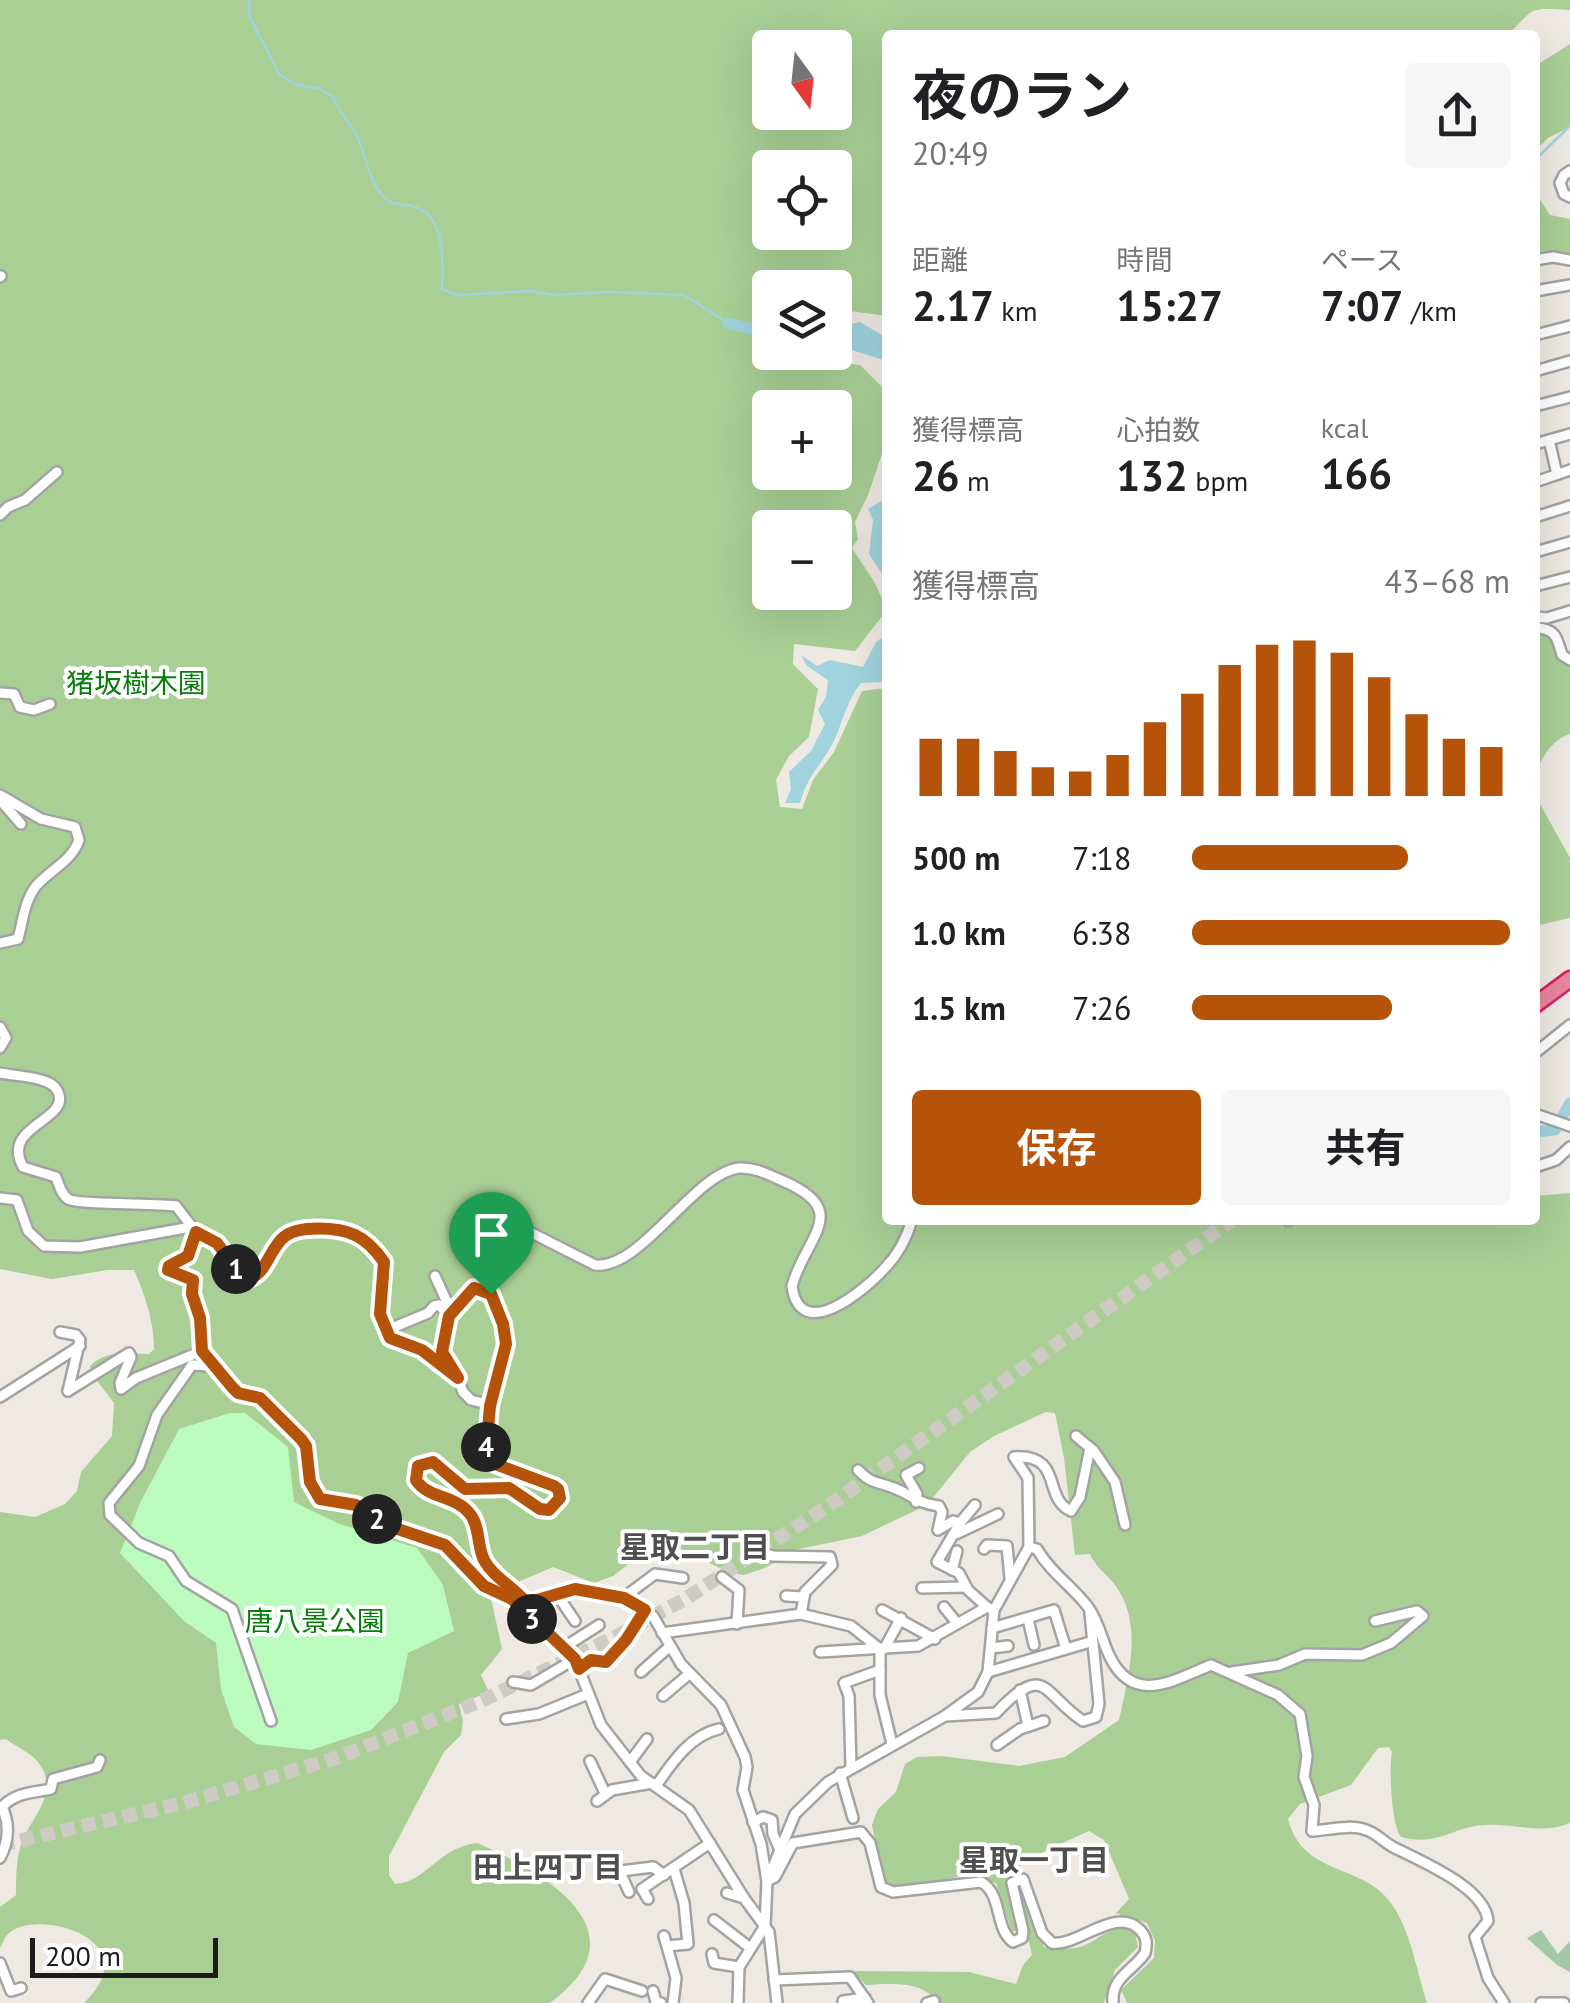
<!DOCTYPE html>
<html lang="ja">
<meta charset="utf-8">
<style>
:root{--surface:#fff;--page:#f6f6f6;--text:#202124;--muted:#757577;--accent:#b45309}
body{margin:0;font-family:"PT Sans","Noto Sans JP",sans-serif;background:var(--page);color:var(--text);height:100vh;display:flex;flex-direction:column;font-size:38px;white-space:nowrap}
*{box-sizing:border-box;margin:0}
p{font-size:32px;color:var(--muted)}
.icon{flex:none;width:55px;height:55px;fill:none;stroke:currentColor;stroke-width:2;stroke-linecap:round;stroke-linejoin:round}
.map{position:relative;flex:1;overflow:hidden}
.sheet{position:absolute;left:882px;top:30px;width:658px;height:1195px;display:flex;flex-direction:column;background:var(--surface);border-radius:10px;box-shadow:0 10px 40px #0002}
.sheet>*{flex:none}
.needle{width:65px;rotate:165deg}
.controls{position:absolute;left:752px;top:30px;display:grid;gap:20px}
.controls a{display:grid;place-items:center;width:100px;height:100px;border-radius:10px;background:var(--surface);box-shadow:0 10px 40px #0002;font-size:50px}
.scale{position:absolute;left:30px;bottom:25px;width:188px;box-sizing:border-box;padding-left:10px;border:5px solid #1c1c1c;border-top:0;font-size:28px;line-height:35px;white-space:nowrap;color:#1c1c1c;-webkit-text-stroke:8px #fff;paint-order:stroke}
.pin{position:absolute;display:grid;place-items:center;width:85px;height:85px;color:#fff;margin:-102px -42px;border-radius:50% 50% 50% 0;rotate:-45deg;box-shadow:0 0 10px #0007}
.pin .icon{rotate:45deg}
.km{position:absolute;width:50px;height:50px;margin:-25px;border-radius:50%;background:#222;color:#fff;font-size:28px;line-height:50px;text-align:center}
.round{display:grid;place-items:center;flex:none;width:105px;height:105px;border-radius:10px;background:var(--page)}
.head{display:flex;align-items:center;justify-content:space-between;height:170px;padding:0 30px}
h1{font-size:55px;font-weight:700;line-height:75px}
.stats{display:grid;grid-template-columns:repeat(3,1fr);gap:15px;height:170px;padding:10px 30px}
.stats div{display:grid;align-content:center}
.stats b{font-size:42px;font-weight:700}
.stats small{font-size:28px;font-weight:400}
.stats p{font-size:28px}
.chart{height:280px;padding:20px 30px}
.chart p{display:flex;justify-content:space-between}
.chart svg{width:100%;height:180px;margin-top:10px;stroke:var(--accent);stroke-width:6}
.action{display:flex;gap:20px;margin-top:auto;padding:20px 30px}
.action a{flex:1;height:115px;border-radius:10px;background:var(--accent);color:#fff;font-size:40px;font-weight:700;line-height:115px;text-align:center}
.action a+a{background:var(--page);color:var(--text)}
ul{padding:0 30px;list-style:none;font-size:32px}
li{display:grid;grid-template-columns:160px 120px 1fr;align-items:center;height:75px}
li i{height:25px;border-radius:12px;background:var(--accent)}
.map>svg:first-child{display:block}
</style>
<div class="map">
<svg width="1570" height="2003" viewBox="0 0 1570 2003">
<rect width="100%" height="100%" fill="#eee9e2"/>
<!-- forest -->
<g fill="#a9cf95" fill-rule="evenodd">
<path d="M0 0H1570V10C1526 8 1537 7 1507 35H888L887 316 835 309V288H770V316L751 324 768 354 860 365 883 388 887 439 868 495 855 522 858 539 852 548 875 583 887 610 855 651 794 644 793 664 818 689 809 737 789 756 776 780 780 807 802 809 813 780 834 752 862 691 887 688 888 1220H1382L1401 1224 1422 1220H1535V1196L1570 1193V1823C1542 1835 1514 1823 1485 1825 1454 1826 1438 1847 1401 1837 1391 1824 1389 1768 1392 1752L1389 1747 1378 1748 1351 1785 1300 1804 1288 1819C1303 1878 1365 1862 1393 1906 1411 1933 1417 1972 1427 2003H1127L1121 1990 1154 1958 1155 1941 1147 1923 1116 1913 1129 1899 1104 1840 1089 1831 1047 1850 1009 1872 1007 1884 1017 1930 1012 1932 996 1883 969 1875 896 1888 883 1882 872 1825 878 1809 896 1792 905 1764 917 1757 941 1756 1019 1766 1065 1757 1119 1720C1128 1679 1144 1623 1115 1585 1106 1573 1097 1569 1090 1554L1075 1555 1064 1458 1055 1413 1046 1412 994 1436 970 1452 927 1505 862 1536 794 1550 765 1568 744 1575 730 1573 673 1545 639 1556 613 1576 594 1583 553 1567 490 1594 502 1649 481 1675 489 1692 459 1704 463 1722 461 1735 444 1752 389 1856V1875L395 1884C427 1882 437 1848 477 1843 546 1873 647 1932 550 2003H84C151 1938 34 1907 8 1934 4 1938 3 1943 0 1948V1907L16 1895C16 1880 16 1863 20 1848 28 1818 63 1794 38 1762 31 1753 15 1746 6 1739L0 1740V1512L35 1517 65 1504 77 1491 81 1472 112 1436 114 1403 92 1374 90 1366C105 1350 129 1354 149 1354L154 1349C154 1322 145 1295 134 1270H108L52 1279 0 1269ZM770 48H835V112H770ZM770 168H835V232H770ZM770 408H835V472H770ZM770 528H835V592H770Z"/>
<polygon points="1570,44 1570,127 1548,138 1535,151 1535,66"/>
<polygon points="1535,192 1550,215 1570,219 1570,253 1535,252"/>
<path d="M1535 625 1570 652V734C1550 740 1538 762 1535 782Z"/>
<polygon points="1535,795 1570,858 1570,918 1535,926"/>
<path d="M1020 1890 1044 1947C1055 1948 1069 1950 1080 1947 1100 1941 1113 1919 1135 1933L1138 1947 1115 1970 1104 2003H939C921 1980 893 1984 866 1985L852 1971 969 1972 1016 1984 1023 1965 1032 1955 1018 1894Z"/>
</g>
<!-- cemetery -->
<polygon fill="#a2c8a6" points="1541,1930 1558,1954 1570,1941 1570,1972 1557,1965 1527,1938"/>
<!-- park -->
<polygon fill="#bcfbbe" points="230,1413 245,1413 288,1447 294,1502 337,1523 417,1548 443,1585 454,1631 408,1653 398,1702 371,1730 311,1750 256,1744 234,1727 221,1689 216,1643 184,1621 120,1553 141,1501 179,1429"/>
<!-- water -->
<g fill="#a0d3de">
<polygon points="860,322 887,338 887,361 835,345 835,328"/>
<polygon points="887,485 887,581 869,554 873,520 868,509 885,499"/>
<path d="M887 634V676L881 682 861 683C847 700 843 721 834 741 822 764 807 776 800 803H785L791 789 789 772 811 751 825 724 818 710 826 697 828 680 807 666 801 655 817 666 830 660 863 667 876 642Z"/>
</g>
<g fill="none" stroke-linecap="round" stroke-linejoin="round">
<!-- stream -->
<g stroke="#a0d3de" stroke-width="2.5">
<path d="M249 0 250 18 280 75 297 85 318 88 333 97C338 113 350 121 357 136 366 154 368 178 381 194 391 207 401 203 415 207 446 215 443 264 442 289L457 295 531 291 552 295 609 292 684 295 728 323"/>
<polyline points="1535,160 1570,126"/>
</g>
<!-- river -->
<g stroke="#a0d3de" stroke-width="11">
<polyline points="728,323 770,334"/>
<polyline points="1535,1132 1555,1130 1570,1103"/>
</g>
<!-- highway-tunnel -->
<polyline stroke="#cecac4" stroke-width="14" stroke-dasharray="14 7" stroke-linecap="butt" points="0,1845 183,1803 336,1758 481,1701 617,1636 685,1599 825,1508 1232,1220"/>
<!-- minor casing -->
<g stroke="#a3a3a3" stroke-width="14">
<g id="minor">
<polyline points="1570,171 1564,175 1560,183 1564,194 1570,197"/>
<polyline points="1535,260 1553,257 1570,260"/>
<polyline points="0,277 1,276"/>
<polyline points="1535,291 1570,285"/>
<polyline points="1535,335 1570,326"/>
<polyline points="1535,371 1570,361"/>
<polyline points="1535,406 1570,397"/>
<polyline points="1549,440 1557,474"/>
<polyline points="1535,444 1570,434"/>
<polyline points="1535,482 1570,470"/>
<polyline points="0,515 8,507 25,500 57,472"/>
<polyline points="1535,517 1570,506"/>
<polyline points="1535,552 1570,542"/>
<polyline points="1535,586 1570,577"/>
<polyline points="1535,617 1547,618 1570,611"/>
<path d="M1535 628C1555 628 1557 637 1562 655L1570 660"/>
<polyline points="0,693 14,694 20,707 34,710 50,704"/>
<path d="M0 795 41 819 75 827 79 840C72 861 50 870 36 886 24 902 23 921 18 939L0 943"/>
<polyline points="0,800 21,824"/>
<polyline points="0,1027 6,1038 0,1048"/>
<polyline points="1535,1053 1570,1025"/>
<path d="M0 1073C15 1076 33 1076 47 1082 52 1084 56 1087 58 1092 71 1121 0 1125 23 1167L56 1177C59 1185 61 1194 68 1199 77 1205 157 1203 176 1206L196 1232 217 1243 240 1275 248 1279C267 1274 269 1249 284 1237 298 1225 338 1227 355 1235 366 1240 376 1252 385 1262L380 1314 390 1338 423 1350 458 1378 463 1392 471 1400 491 1405 486 1446 488 1458 513 1472 554 1485 558 1489 560 1498 549 1510 540 1509 509 1488 465 1489 433 1462 423 1463 416 1470 418 1485 453 1502 471 1514 486 1564 524 1600V1608L530 1602 575 1589 623 1598 653 1616 681 1664 721 1705 745 1757 747 1767 743 1790 761 1844 767 1881 765 1926 739 1967 738 2003"/>
<polyline points="1535,1114 1570,1126"/>
<polyline points="1535,1167 1556,1160 1570,1147"/>
<polyline points="0,1198 17,1200 28,1231 44,1246 80,1247 191,1227"/>
<polyline points="1288,1221 1289,1220"/>
<path d="M196 1232 188 1256 169 1266 168 1271 193 1280 192 1294 200 1318 202 1351 238 1393 260 1399 301 1439C312 1458 305 1482 320 1499L356 1505 389 1527 445 1545 484 1586 519 1603 537 1625 575 1659 601 1725 641 1776 689 1810 744 1898 769 1932 777 2003"/>
<polyline points="435,1276 452,1313"/>
<polyline points="392,1328 428,1313 434,1306 439,1305 449,1316"/>
<polyline points="60,1332 76,1335 80,1340 68,1391"/>
<polyline points="210,1366 192,1365 157,1415 139,1466 109,1503 110,1515 139,1543 169,1556 186,1581 232,1609 271,1721"/>
<polyline points="456,1371 442,1352 449,1316 474,1287 491,1293"/>
<polyline points="68,1391 129,1353 131,1357 120,1383 121,1389 136,1378 202,1351"/>
<polyline points="0,1397 80,1346"/>
<path d="M491 1405 506 1336 472 1255V1240L475 1232 488 1221 499 1220 516 1225 595 1265C641 1270 694 1173 739 1168 755 1167 769 1175 783 1181 853 1211 805 1237 792 1286 800 1345 865 1290 884 1269 897 1256 907 1237 912 1220"/>
<polyline points="1076,1436 1094,1451 1115,1482 1125,1525"/>
<path d="M858 1470C874 1486 875 1480 894 1488 914 1496 914 1502 939 1506L942 1512 938 1530 953 1521 960 1523 937 1562 959 1573 968 1590 987 1607"/>
<polyline points="916,1502 917,1494 906,1475 919,1468"/>
<polyline points="960,1523 975,1505"/>
<polyline points="956,1534 998,1514"/>
<path d="M1029 1547 1028 1478 1014 1457C1064 1454 1042 1498 1071 1511L1080 1497 1090 1448"/>
<polyline points="751,1549 773,1556 830,1557 832,1565 805,1592 801,1614"/>
<polyline points="984,1549 987,1545 1007,1546 1010,1578"/>
<polyline points="952,1570 957,1551"/>
<polyline points="722,1577 739,1590 737,1624"/>
<polyline points="922,1588 966,1587"/>
<polyline points="558,1596 575,1621"/>
<polyline points="786,1596 803,1597"/>
<polyline points="623,1598 655,1574 683,1578"/>
<polyline points="944,1607 957,1623"/>
<polyline points="882,1610 935,1639"/>
<polyline points="1028,1619 1034,1645"/>
<polyline points="992,1628 1054,1610 1066,1649"/>
<polyline points="662,1633 801,1614 851,1626 880,1649 880,1695 892,1744"/>
<polyline points="563,1648 599,1625"/>
<polyline points="991,1648 1008,1646"/>
<polyline points="884,1649 901,1618"/>
<polyline points="820,1652 918,1646 987,1607 991,1609"/>
<polyline points="579,1669 591,1660 610,1661 645,1610"/>
<polyline points="641,1672 669,1647"/>
<polyline points="988,1672 1090,1642"/>
<polyline points="1232,1672 1279,1665 1305,1654 1362,1655 1391,1643 1423,1616 1417,1611 1375,1621"/>
<polyline points="513,1682 531,1685 575,1659"/>
<polyline points="1020,1690 1028,1726"/>
<polyline points="663,1696 689,1674"/>
<path d="M945 1716 996 1713C1046 1660 1042 1694 1083 1721L1096 1717 1099 1704 1090 1613"/>
<polyline points="506,1719 539,1714 588,1694"/>
<polyline points="997,1745 1020,1729 1044,1721"/>
<polyline points="590,1761 605,1793"/>
<polyline points="630,1762 647,1739"/>
<polyline points="851,1767 849,1696 844,1683 880,1670"/>
<polyline points="840,1773 853,1818"/>
<path d="M656 1786C671 1764 690 1735 719 1729"/>
<polyline points="597,1801 612,1790 652,1783"/>
<polyline points="753,1822 763,1817 772,1820 773,1834 780,1850"/>
<path d="M0 1858C9 1841 10 1824 2 1807 16 1792 33 1793 51 1789L53 1779 97 1767 100 1760"/>
<polyline points="613,1872 653,1867 664,1875"/>
<polyline points="620,1872 629,1892"/>
<path d="M768 1879 795 1814 828 1782 945 1716 978 1692 988 1672 994 1610 1029 1547 1037 1549C1050 1572 1072 1586 1088 1607 1099 1622 1102 1641 1110 1657 1134 1706 1174 1680 1211 1665L1278 1695 1300 1714 1307 1756 1304 1777 1314 1805 1312 1831C1328 1830 1351 1824 1366 1830 1377 1833 1383 1842 1393 1847 1420 1861 1485 1887 1488 1921L1475 1937 1488 1978 1504 2003"/>
<path d="M767 1881 775 1877 793 1843 861 1832 870 1843 881 1887 893 1892 981 1882C1003 1894 994 1928 1013 1942L1022 1938 1023 1931 1012 1883 1023 1879 1042 1933 1052 1943C1078 1947 1117 1904 1141 1931 1147 1938 1147 1944 1145 1953 1132 1972 1111 1977 1113 2003"/>
<polyline points="727,1893 744,1898"/>
<polyline points="648,1899 642,1889 710,1843"/>
<polyline points="714,1920 749,1947"/>
<polyline points="664,1936 676,1978 673,2003"/>
<polyline points="667,1946 688,1944 684,1903 674,1869"/>
<polyline points="712,1954 714,1963 739,1967"/>
<polyline points="0,1963 11,1991 21,1988"/>
<polyline points="774,1980 850,1977 868,2003"/>
<polyline points="653,1991 656,2002 661,2003"/>
<polyline points="843,2001 865,1998"/>
<polyline points="588,2003 605,1979 642,1991"/>
<polyline points="927,2003 934,2001"/>
<polyline points="1541,2003 1564,2003"/>
</g>
</g>
<!-- highway casing -->
<g stroke="#dc1e69" stroke-width="19">
<polyline id="highway" points="1535,1005 1570,979"/>
</g>
<!-- minor -->
<use href="#minor" stroke="#fff" stroke-width="9"/>
<!-- highway -->
<use href="#highway" stroke="#e9869d" stroke-width="14"/>
</g>
<g fill="none" stroke-linecap="round" stroke-linejoin="round">
<!-- route casing -->
<g stroke="#fff" stroke-width="20">
<path id="route" d="M491 1294 474 1288 449 1316 442 1352 458 1378 422 1350 390 1338 380 1314 384 1262C377 1252 366 1240 355 1235 338 1227 298 1225 284 1237 269 1249 267 1274 248 1279L240 1274 217 1243 196 1232 188 1256 169 1266 168 1270 193 1280 192 1294 200 1318 202 1351 232 1387 238 1393 260 1398 301 1439 306 1446 310 1482 320 1499 356 1505 389 1526 445 1545 484 1586 510 1598 524 1608 530 1602 575 1589 624 1598 645 1610 626 1640 606 1662 591 1660 579 1669 575 1659 528 1614 524 1608V1600C512 1586 493 1577 484 1560 477 1546 480 1526 470 1514 456 1495 428 1499 416 1480L418 1466 433 1462 465 1489 509 1488 540 1509 549 1510 560 1498 558 1489 554 1486 495 1464 486 1453 490 1406 506 1344 503 1324 491 1294"/>
</g>
<!-- route -->
<use href="#route" stroke="#b45309" stroke-width="12"/>
</g>
<g text-anchor="middle" dominant-baseline="central" stroke-width="8" stroke-linejoin="round" paint-order="stroke">
<!-- park labels -->
<g font-size="28" fill="#087d0c" stroke="#fff">
<text x="136" y="682">猪坂樹木園</text>
<text x="315" y="1620">唐八景公園</text>
</g>
<!-- neighbourhood labels -->
<g font-size="30" font-weight="bold" fill="#4f4f4f" stroke="#fff">
<text x="695" y="1546">星取二丁目</text>
<text x="1034" y="1859">星取一丁目</text>
<text x="548" y="1866">田上四丁目</text>
</g>
</g>
</svg>
<div class="controls">
<a><svg class="needle" viewBox="-14 -14 28 28"><path d="M0-13l5 13h-10z" fill="#e53935"/><path d="M0 13l5-13h-10z" fill="#757577"/></svg></a>
<a><svg class="icon" aria-label="locate" viewBox="0 0 24 24"><circle cx="12" cy="12" r="6"/><path d="M12 2v4M12 18v4M2 12h4M18 12h4"/></svg></a>
<a><svg class="icon" aria-label="layers" viewBox="0 0 24 24"><path d="M12 4l9 5-9 5-9-5zM3 14l9 5 9-5"/></svg></a>
<a>+</a>
<a>−</a>
</div>
<div class="scale">200 m</div>
<div class="pin" style="left:491px;top:1294px;background:#1e9e55"><svg class="icon" aria-label="arrive" viewBox="0 0 24 24"><path d="M6 21V4h12l-3 4 3 4H6"/></svg></div>
<b class="km" style="left:236px;top:1269px">1</b>
<b class="km" style="left:377px;top:1519px">2</b>
<b class="km" style="left:532px;top:1619px">3</b>
<b class="km" style="left:486px;top:1447px">4</b>
<section class="sheet">
<div class="head"><div><h1>夜のラン</h1><p>20:49</p></div><a class="round"><svg class="icon" aria-label="share" viewBox="0 0 24 24"><path d="M12 15V3M7 8l5-5 5 5M5 13v7h14v-7"/></svg></a></div>
<div class="stats">
<div><p>距離</p><b>2.17<small> km</small></b></div>
<div><p>時間</p><b>15:27</b></div>
<div><p>ペース</p><b>7:07<small> /km</small></b></div>
</div>
<div class="stats">
<div><p>獲得標高</p><b>26<small> m</small></b></div>
<div><p>心拍数</p><b>132<small> bpm</small></b></div>
<div><p>kcal</p><b>166</b></div>
</div>
<div class="chart"><p><span>獲得標高</span>43–68 m</p>
<svg viewBox="0 0 160 44" preserveAspectRatio="none"><path d="M5 44V30M15 44V30M25 44V33M35 44V37M45 44V38M55 44V34M65 44V26M75 44V19M85 44V12M95 44V7M105 44V6M115 44V9M125 44V15M135 44V24M145 44V30M155 44V32"/></svg>
</div>
<ul>
<li><b>500 m</b>7:18<i style="width:68%"></i></li>
<li><b>1.0 km</b>6:38<i style="width:100%"></i></li>
<li><b>1.5 km</b>7:26<i style="width:63%"></i></li>
</ul>
<div class="action"><a>保存</a><a>共有</a></div>
</section>
</div>
